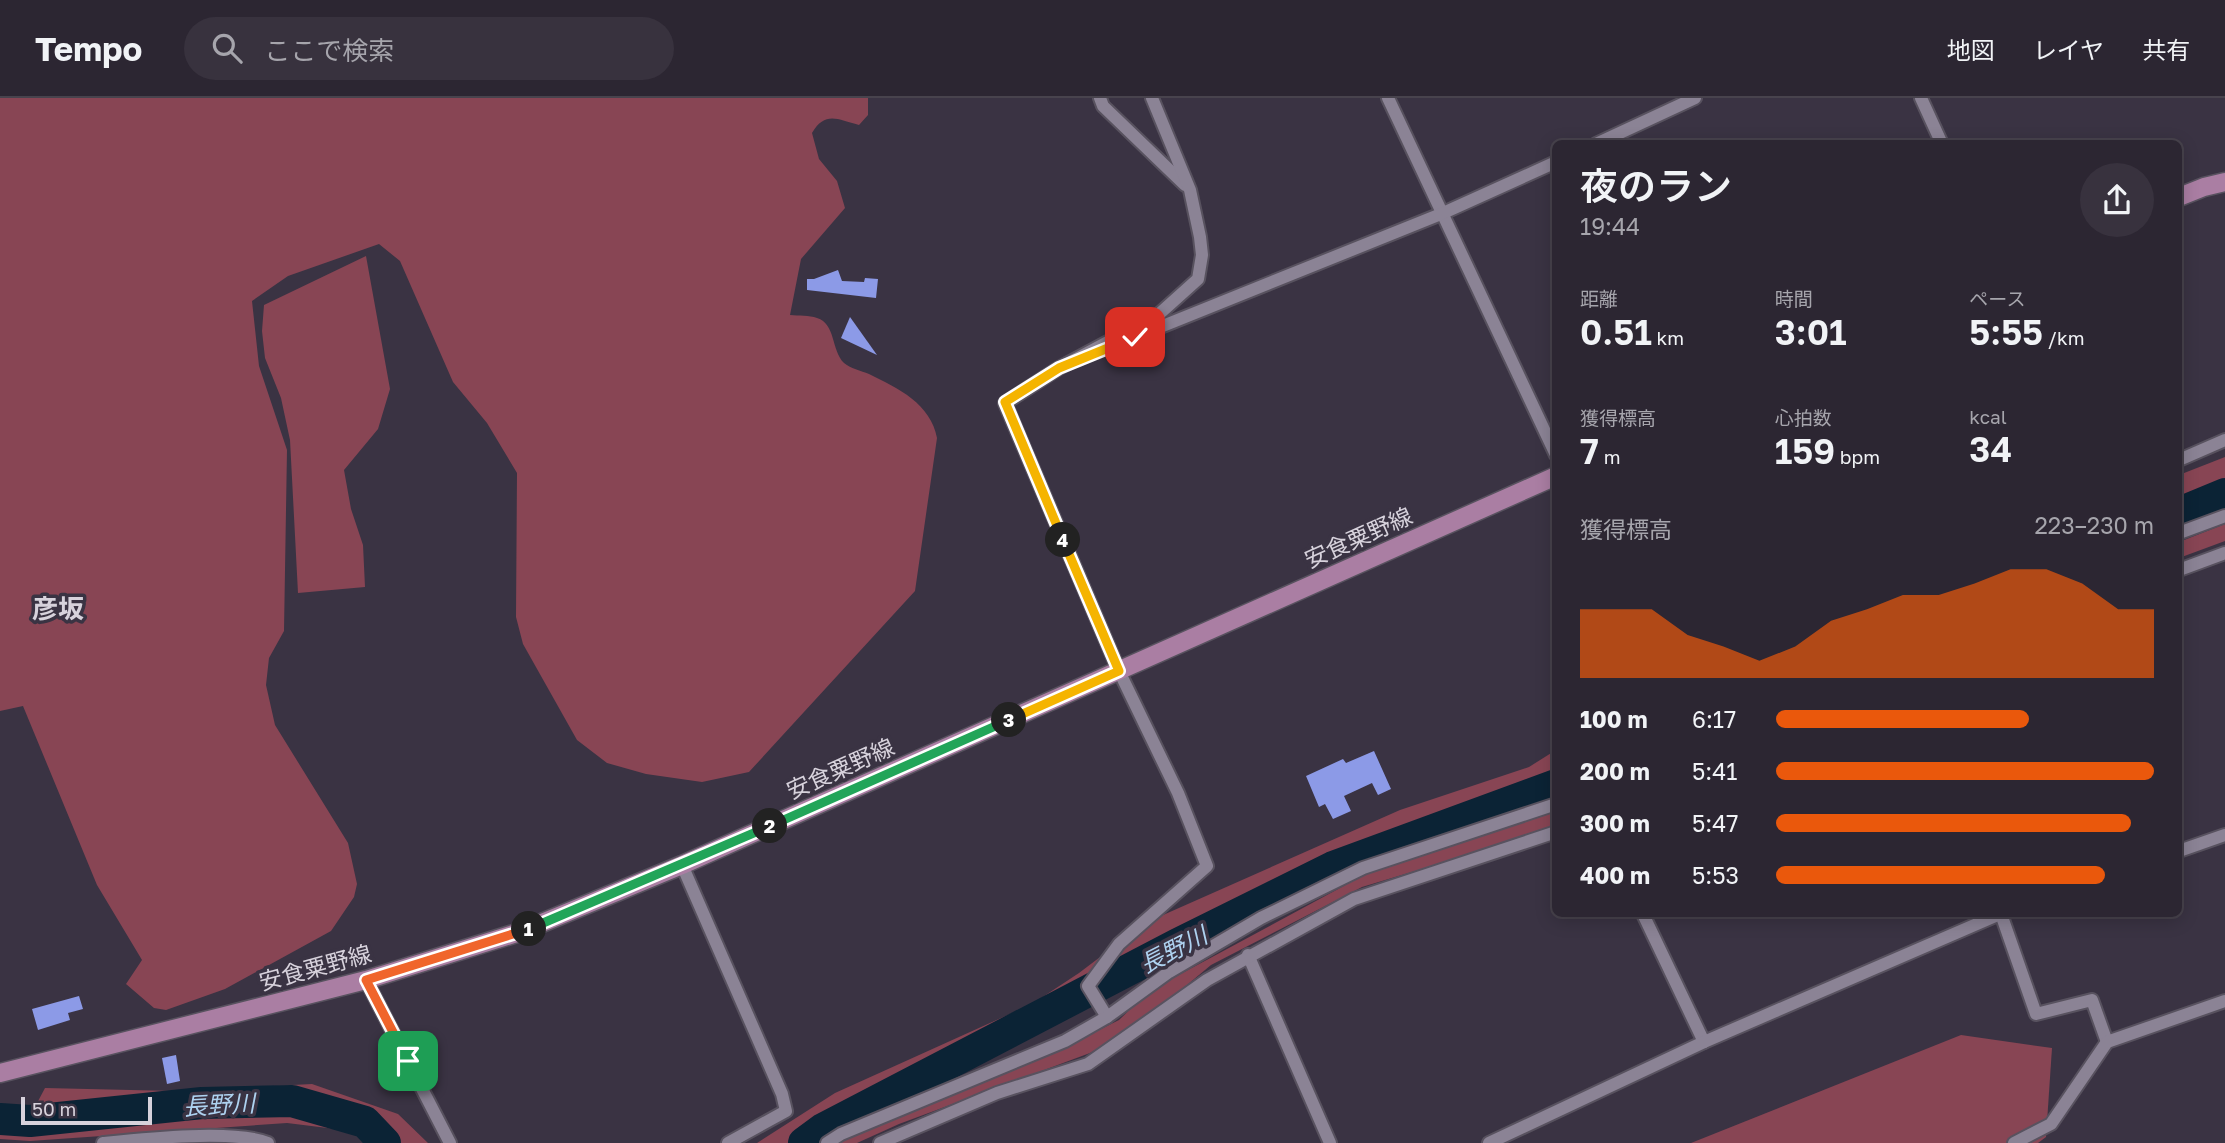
<!DOCTYPE html>
<html lang="ja">
<meta charset="utf-8">
<style>
:root{--surface:#2c2632;--page:#38323e;--text:#f1f3f6;--muted:#a6a5ac;--line:#48434d;--accent:#ea580c}
body{margin:0;font-family:"Golos Text","Noto Sans JP",sans-serif;background:var(--page);color:var(--text);height:100vh;display:flex;flex-direction:column;font-size:26px;white-space:nowrap}
*{box-sizing:border-box;margin:0}
p{font-size:23px;color:var(--muted)}
.icon{flex:none;width:38px;height:38px;fill:none;stroke:currentColor;stroke-width:2;stroke-linecap:round;stroke-linejoin:round}
.map{position:relative;flex:1;overflow:hidden}
.details{position:absolute;left:1552px;top:42px;width:630px;height:777px;display:flex;flex-direction:column;background:var(--surface);border-radius:10px;box-shadow:0 4px 18px #0003,0 0 0 2px var(--line)}
.details>*{flex:none}
.scale{position:absolute;left:21px;bottom:18px;width:131px;box-sizing:border-box;padding-left:7px;border:4px solid #d7d2dc;border-top:0;font-size:19px;line-height:24px;white-space:nowrap;color:#d7d2dc;-webkit-text-stroke:5px #3a3343;paint-order:stroke}
.pin{position:absolute;display:grid;place-items:center;width:60px;height:60px;color:#fff;margin:-30px;border-radius:14px;box-shadow:0 4px 10px #0006}
.km{position:absolute;width:35px;height:35px;margin:-18px;border-radius:50%;background:#222;color:#fff;font-size:19px;line-height:35px;text-align:center}
.round{display:grid;place-items:center;flex:none;width:74px;height:74px;border-radius:37px;background:var(--page)}
.summary{display:flex;align-items:center;justify-content:space-between;height:119px;padding:0 28px}
h1{font-size:38px;font-weight:600;line-height:52px}
.metrics{display:grid;grid-template-columns:repeat(3,1fr);gap:10px;height:119px;padding:7px 28px}
.metrics div{display:grid;align-content:center}
.metrics b{font-size:35px;font-weight:600}
.metrics small{font-size:19px;font-weight:400}
.metrics p{font-size:19px}
.chart{height:196px;padding:14px 28px}
.chart p{display:flex;justify-content:space-between}
.chart svg{width:100%;height:126px;margin-top:7px;fill:var(--accent);opacity:.7}
ul{padding:0 28px;list-style:none;font-size:23px}
li{display:grid;grid-template-columns:112px 84px 1fr;align-items:center;height:52px}
li i{height:18px;border-radius:9px;background:var(--accent)}
header{display:flex;align-items:center;gap:42px;box-sizing:border-box;height:98px;padding:0 35px;background:var(--surface);border-bottom:2px solid var(--line)}
header strong{font-size:33px}
nav{display:flex;gap:38px;margin-inline-start:auto;font-size:24px}
.search{width:490px;height:63px;background:var(--page);display:flex;align-items:center;gap:18px;box-sizing:border-box;padding:0 24px;border-radius:38px;color:var(--muted);font-size:26px}
.map>svg:first-child{display:block}
</style>
<header>
<strong>Tempo</strong>
<div class="search"><svg class="icon" aria-label="search" viewBox="0 0 24 24"><circle cx="10" cy="10" r="6"/><path d="M15 15l6 6"/></svg>ここで検索</div>
<nav><a>地図</a><a>レイヤ</a><a>共有</a></nav>
</header>
<div class="map">
<svg width="2225" height="1045" viewBox="0 0 2225 1045">
<rect width="100%" height="100%" fill="#3a3343"/>
<!-- green -->
<g fill="#884554">
<path d="M0 0H868V17L859 27C837 21 825 13 812 35L819 61 837 83 845 110 801 161 790 217C799 218 809 217 817 220 836 226 831 252 844 265 850 270 861 273 869 276 898 290 931 306 937 340L915 493 749 674 702 684 646 676 607 665 577 642 523 546 516 519 517 375 487 325 453 284 400 163 379 146 288 178 252 203 259 268 287 352 284 533 269 560 266 587 275 627 348 745 357 786 354 799 331 833 225 891 166 912 154 910 126 886 142 862 97 787 23 608 0 613Z"/>
<polygon points="366,158 390,291 378,331 344,372 351,411 363,447 365,489 298,495 290,342 281,300 265,260 262,233 264,207"/>
<polygon points="2225,359 2225,394 2179,413 2179,377"/>
<polygon points="2225,426 2225,443 2179,460 2179,444"/>
<polygon points="1556,652 1556,679 1382,743 1289,784 1173,841 1106,889 1052,924 827,1024 798,1045 757,1045 835,995 1032,906 1079,875 1145,825 1400,712 1529,669"/>
<polygon points="1556,712 1556,726 1525,740 1362,789 1211,867 1157,912 1123,936 1090,955 899,1026 857,1045 835,1045 843,1040 1065,949 1119,922 1149,893 1364,777"/>
<polygon points="1961,937 2052,950 2046,1039 2038,1045 1691,1045"/>
<polygon points="312,986 398,1016 428,1045 370,1045 360,1034 287,1025 30,1043 0,1041 0,1010 36,1007 45,990 174,993"/>
</g>
<g fill="none" stroke-linecap="round" stroke-linejoin="round">
<!-- river -->
<g stroke="#0b2335" stroke-width="32">
<polyline points="2179,415 2225,396"/>
<polyline points="0,1021 30,1023 202,1005 292,1003 365,1024 385,1045"/>
<polyline points="804,1045 823,1031 1178,846 1333,769 1556,687"/>
</g>
</g>
<!-- building -->
<g fill="#8c9ae7">
<polygon points="838,172 842,183 864,184 865,180 878,181 876,200 807,192 807,181 814,181"/>
<polygon points="850,219 877,257 841,240"/>
<polygon points="1374,653 1391,691 1378,697 1372,685 1344,698 1351,713 1333,721 1325,706 1319,709 1306,678 1343,661 1346,665"/>
<polygon points="79,898 83,911 68,915 70,922 38,932 32,911"/>
<polygon points="176,957 180,983 167,986 162,960"/>
</g>
<g fill="none" stroke-linecap="round" stroke-linejoin="round">
<!-- minor casing -->
<g stroke="#58525f" stroke-width="16">
<g id="minor">
<polyline points="1100,0 1103,8 1185,87"/>
<polyline points="1388,0 1556,357"/>
<polyline points="1921,0 1942,46"/>
<polyline points="1596,46 1695,0"/>
<polyline points="1118,246 1441,116 1556,64"/>
<polyline points="2179,362 2225,342"/>
<polyline points="2179,435 2225,418"/>
<polyline points="2179,472 2225,455"/>
<polyline points="2179,753 2225,737"/>
<polyline points="682,767 782,996 786,1013 728,1045"/>
<polyline points="1643,816 1704,944"/>
<polyline points="2001,816 2036,916 2092,902 2107,944"/>
<polyline points="1248,857 1330,1045"/>
<polyline points="366,882 450,1045"/>
<polyline points="1107,919 1088,888 1119,846 1207,768 1178,695 1119,573 1005,305 1059,270 1158,217 1198,181 1202,157 1200,139 1190,92 1152,0"/>
<path d="M103 1045C142 1041 234 1031 268 1045"/>
<polyline points="827,1045 841,1036 1065,943 1107,919 1169,874 1261,820 1363,770 1556,706"/>
<polyline points="880,1045 997,995 1088,966 1207,882 1354,801 1556,734"/>
<polyline points="1489,1045 1704,944 2000,816"/>
<polyline points="2014,1045 2051,1026 2107,944 2225,903"/>
</g>
</g>
<!-- major casing -->
<g stroke="#58525f" stroke-width="21">
<g id="major">
<polyline points="2179,99 2204,89 2225,84"/>
<polyline points="0,975 366,882 520,834 682,767 1556,378"/>
</g>
</g>
<!-- minor -->
<use href="#minor" stroke="#8b8395" stroke-width="12"/>
<!-- major -->
<use href="#major" stroke="#aa7ea3" stroke-width="18"/>
</g>
<g fill="none" stroke-linecap="round" stroke-linejoin="round">
<!-- split-1 casing -->
<g stroke="#fff" stroke-width="14">
<polyline id="split-1" points="408,963 366,882 529,831"/>
</g>
<!-- split-2 casing -->
<g stroke="#fff" stroke-width="14">
<polyline id="split-2" points="529,831 770,728"/>
</g>
<!-- split-3 casing -->
<g stroke="#fff" stroke-width="14">
<polyline id="split-3" points="770,728 1009,622"/>
</g>
<!-- split-4 casing -->
<g stroke="#fff" stroke-width="14">
<polyline id="split-4" points="1009,622 1119,573 1063,442"/>
</g>
<!-- split-5 casing -->
<g stroke="#fff" stroke-width="14">
<polyline id="split-5" points="1063,442 1005,304 1059,270 1135,239"/>
</g>
<!-- split-1 -->
<use href="#split-1" stroke="#f0652b" stroke-width="9"/>
<!-- split-2 -->
<use href="#split-2" stroke="#22a559" stroke-width="9"/>
<!-- split-3 -->
<use href="#split-3" stroke="#22a559" stroke-width="9"/>
<!-- split-4 -->
<use href="#split-4" stroke="#f5b400" stroke-width="9"/>
<!-- split-5 -->
<use href="#split-5" stroke="#f5b400" stroke-width="9"/>
</g>
<g text-anchor="middle" dominant-baseline="central" stroke-width="7" stroke-linejoin="round" paint-order="stroke">
<!-- street labels -->
<g font-size="23" fill="#d7d2dc" stroke="#3a3343">
<text transform="translate(1358 439) rotate(-24)">安食粟野線</text>
<text transform="translate(840 670) rotate(-24)">安食粟野線</text>
<text transform="translate(315 869) rotate(-15)">安食粟野線</text>
</g>
<!-- water labels -->
<g font-size="24" font-style="italic" fill="#aed2f0" stroke="#3a3343">
<text transform="translate(1173 851) rotate(-27)">長野川</text>
<text transform="translate(219 1006) rotate(-3)">長野川</text>
</g>
<!-- quarter labels -->
<g font-size="26" font-weight="bold" fill="#d7d2dc" stroke="#3a3343">
<text x="58" y="510">彦坂</text>
</g>
</g>
</svg>
<div class="scale">50 m</div>
<div class="pin" style="left:408px;top:963px;background:#1e9e55"><svg class="icon" aria-label="arrive" viewBox="0 0 24 24"><path d="M6 21V4h12l-3 4 3 4H6"/></svg></div>
<div class="pin" style="left:1135px;top:239px;background:#d93025"><svg class="icon" aria-label="check" viewBox="0 0 24 24"><path d="M5 12l5 5 9-10"/></svg></div>
<b class="km" style="left:529px;top:831px">1</b>
<b class="km" style="left:770px;top:728px">2</b>
<b class="km" style="left:1009px;top:622px">3</b>
<b class="km" style="left:1063px;top:442px">4</b>
<section class="details">
<div class="summary"><div><h1>夜のラン</h1><p>19:44</p></div><a class="round"><svg class="icon" aria-label="share" viewBox="0 0 24 24"><path d="M12 15V3M7 8l5-5 5 5M5 13v7h14v-7"/></svg></a></div>
<div class="metrics">
<div><p>距離</p><b>0.51<small> km</small></b></div>
<div><p>時間</p><b>3:01</b></div>
<div><p>ペース</p><b>5:55<small> /km</small></b></div>
</div>
<div class="metrics">
<div><p>獲得標高</p><b>7<small> m</small></b></div>
<div><p>心拍数</p><b>159<small> bpm</small></b></div>
<div><p>kcal</p><b>34</b></div>
</div>
<div class="chart"><p><span>獲得標高</span>223–230 m</p>
<svg viewBox="0 0 160 44" preserveAspectRatio="none"><path d="M0 44V20L10 20L20 20L30 29L40 33L50 38L60 33L70 24L80 20L90 15L100 15L110 11L120 6L130 6L140 11L150 20L160 20V44z"/></svg>
</div>
<ul>
<li><b>100 m</b>6:17<i style="width:67%"></i></li>
<li><b>200 m</b>5:41<i style="width:100%"></i></li>
<li><b>300 m</b>5:47<i style="width:94%"></i></li>
<li><b>400 m</b>5:53<i style="width:87%"></i></li>
</ul>
</section>
</div>
